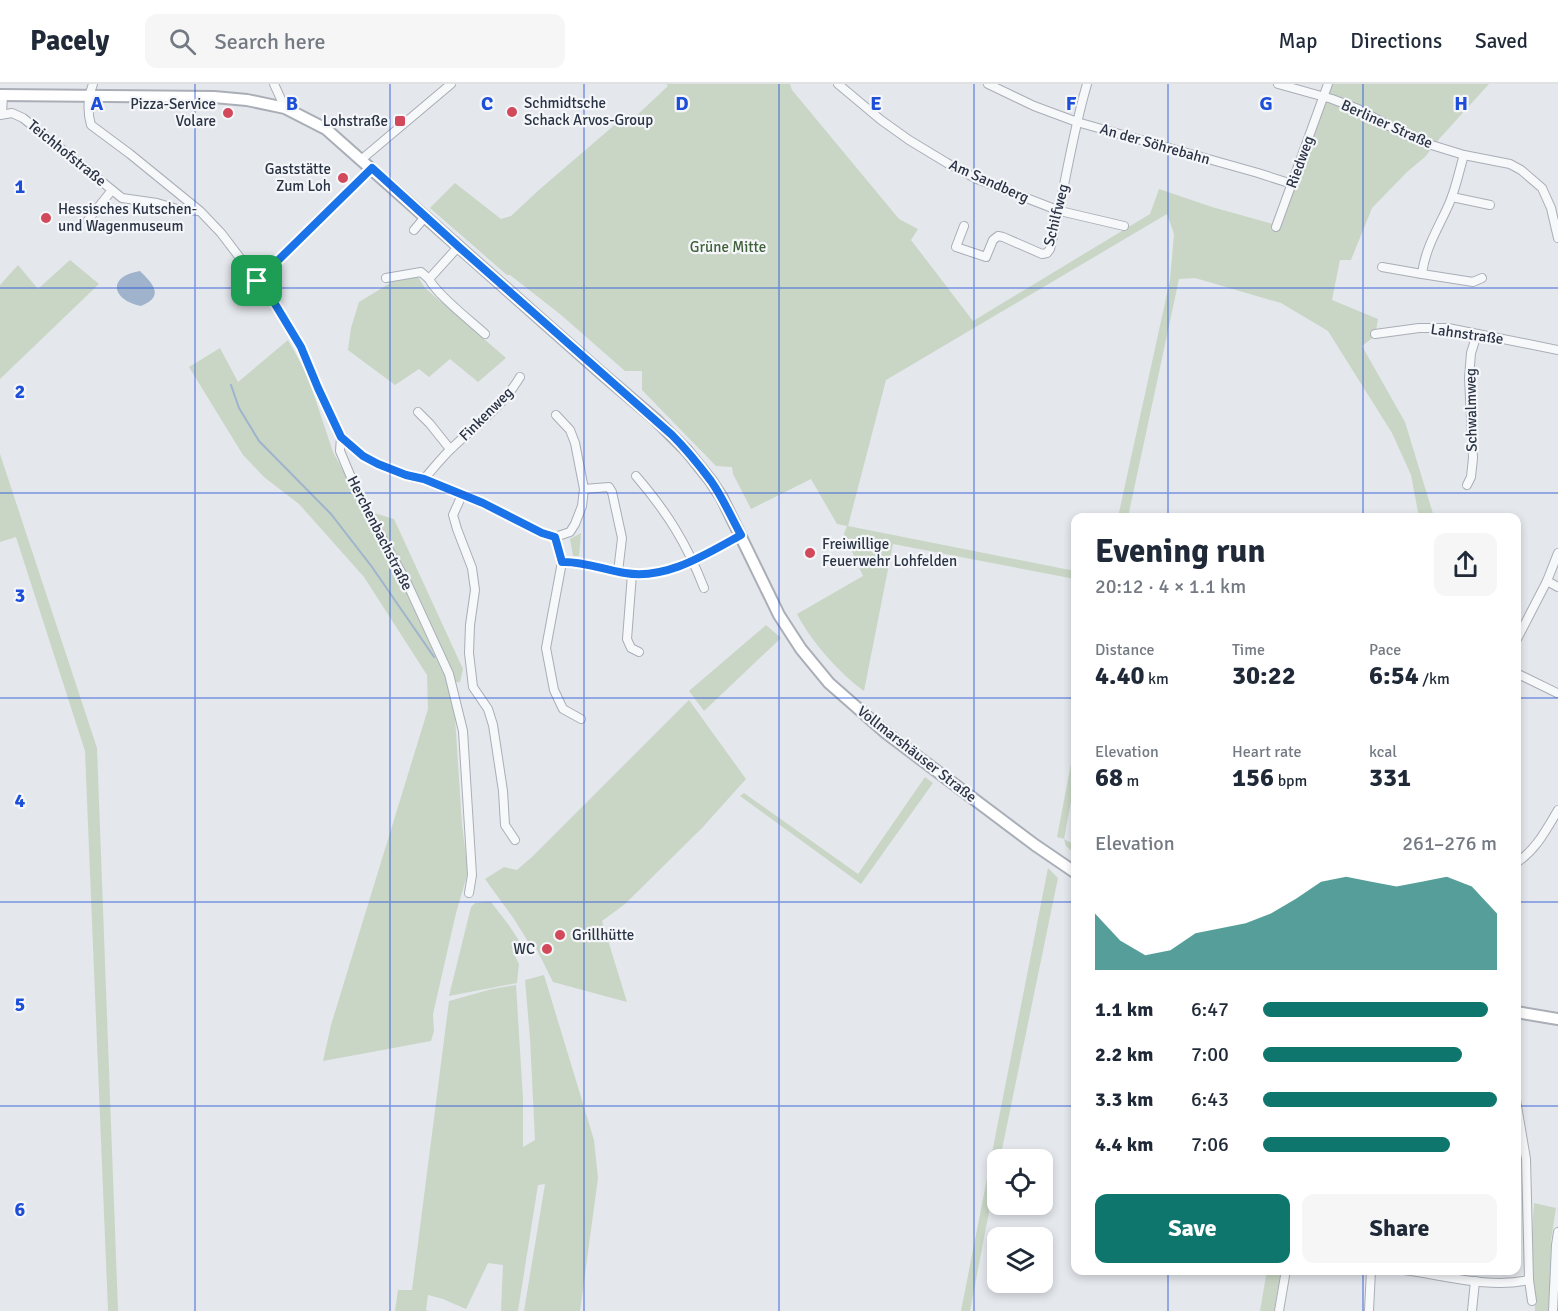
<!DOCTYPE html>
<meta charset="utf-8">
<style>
:root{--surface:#fff;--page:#f6f6f7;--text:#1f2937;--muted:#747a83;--line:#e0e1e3;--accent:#0f766e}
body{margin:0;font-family:Signika,sans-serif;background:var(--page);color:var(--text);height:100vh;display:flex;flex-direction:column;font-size:22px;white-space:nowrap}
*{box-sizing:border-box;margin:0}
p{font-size:20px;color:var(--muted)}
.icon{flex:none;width:33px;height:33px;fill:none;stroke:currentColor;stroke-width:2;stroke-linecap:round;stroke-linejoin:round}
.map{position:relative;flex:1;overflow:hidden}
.details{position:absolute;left:1071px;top:429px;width:450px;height:762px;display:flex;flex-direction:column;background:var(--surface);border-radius:12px;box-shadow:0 3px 9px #0003}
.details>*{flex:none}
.fabs{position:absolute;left:987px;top:1065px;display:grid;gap:12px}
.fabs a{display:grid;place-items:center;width:66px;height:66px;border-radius:12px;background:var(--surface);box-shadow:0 3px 9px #0003;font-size:30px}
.pin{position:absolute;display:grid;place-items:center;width:51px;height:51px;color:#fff;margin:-26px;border-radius:12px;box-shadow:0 3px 9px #0006}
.round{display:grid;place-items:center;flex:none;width:63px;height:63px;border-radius:12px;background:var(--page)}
.headline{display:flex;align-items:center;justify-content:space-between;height:102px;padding:0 24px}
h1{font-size:33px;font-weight:800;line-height:45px}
.stats{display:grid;grid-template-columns:repeat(3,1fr);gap:9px;height:102px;padding:6px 24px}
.stats div{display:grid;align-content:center}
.stats b{font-size:26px;font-weight:800}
.stats small{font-size:16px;font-weight:400}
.stats p{font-size:16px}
.chart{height:168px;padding:12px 24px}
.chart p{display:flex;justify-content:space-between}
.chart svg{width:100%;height:108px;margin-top:6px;fill:var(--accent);opacity:.7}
.cta{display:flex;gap:12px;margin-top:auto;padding:12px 24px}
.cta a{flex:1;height:69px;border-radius:12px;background:var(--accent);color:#fff;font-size:24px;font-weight:800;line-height:69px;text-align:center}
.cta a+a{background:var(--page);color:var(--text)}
ul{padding:0 24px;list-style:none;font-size:20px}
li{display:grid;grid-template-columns:96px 72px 1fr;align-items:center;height:45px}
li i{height:15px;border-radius:8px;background:var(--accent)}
header{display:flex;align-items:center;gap:36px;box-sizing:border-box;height:84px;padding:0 30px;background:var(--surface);border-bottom:2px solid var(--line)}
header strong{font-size:28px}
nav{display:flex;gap:33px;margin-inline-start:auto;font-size:21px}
.search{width:420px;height:54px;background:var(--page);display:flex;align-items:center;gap:15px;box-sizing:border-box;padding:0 21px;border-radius:12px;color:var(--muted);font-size:22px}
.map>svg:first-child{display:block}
</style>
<header>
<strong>Pacely</strong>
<div class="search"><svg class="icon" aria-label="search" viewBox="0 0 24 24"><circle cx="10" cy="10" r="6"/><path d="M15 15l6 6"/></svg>Search here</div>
<nav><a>Map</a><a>Directions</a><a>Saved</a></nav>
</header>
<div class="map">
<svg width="1558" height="1227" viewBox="0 0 1558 1227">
<rect width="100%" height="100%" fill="#e4e7ec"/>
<!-- green -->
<g fill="#c9d6c5">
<path d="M666 0H790L792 6 899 135 918 145 911 156 973 237 1150 130 1159 105 1212 123 1280 142 1332 0H1489L1440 54 1425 73 1407 88 1372 124 1351 176H1340L1332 216 1378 235 1375 252 1362 262 1405 338 1434 433H1419L1411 391 1392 349 1328 247 1281 219 1195 194 1179 195 1128 433H1118L1170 196 1174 150 1167 130 886 296 848 442 1075 487V495L893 460 864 607C840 590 810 556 797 530L863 492 844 450 847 442 837 440 811 395 751 425 733 390 732 383 716 382 642 306V287H625L560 230 510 191H507L430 124 455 99 501 135 511 132 540 105 625 32H636L668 2Z"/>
<polygon points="70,176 99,200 0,295 0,201 18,181 38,205"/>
<polygon points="418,193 425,204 506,274 478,298 450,275 429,293 419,285 395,301 348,266 351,244 359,218 392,198"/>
<polygon points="288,256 307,290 333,368 364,426 394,435 463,585 460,598 447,599 455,633 462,741 468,788 456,829 433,930 434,947 431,957 323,977 331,941 428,625 427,591 364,493 299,420 264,393 243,371 189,283 220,264 238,298"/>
<polygon points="0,370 97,664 118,1227 108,1227 85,667 16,453 0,458"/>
<polygon points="581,449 579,472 573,472 570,455"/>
<polygon points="766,541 781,554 704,627 689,607"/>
<polygon points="689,616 746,695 702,744 625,820 602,837 627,918 553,898 536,864 529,859 514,835 485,795 504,783 517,786 533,772"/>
<polygon points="1075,659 1075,696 1064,755 1075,761 1075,770 1066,762 1064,755 1057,753"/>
<polygon points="925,693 933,699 861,800 740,712 744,709 858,790"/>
<polygon points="1048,784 1058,794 1000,1075 998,1076 997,1086 970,1227 961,1227"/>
<polygon points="491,818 508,840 520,858 513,868 519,880 517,899 449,912 471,823 475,819"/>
<polygon points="544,891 594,1056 598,1094 580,1227 524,1227 545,1100 538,1101 518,1227 501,1227 503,1181 488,1179 466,1225 443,1215 428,1211 426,1226 429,1227 395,1227 398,1206 412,1206 449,917 492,905 516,901 523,1015 523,1063 535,1056 530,954 525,896"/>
<polygon points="1534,1119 1556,1124 1551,1156 1550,1227 1535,1227 1532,1152"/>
<polygon points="1267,1186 1281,1187 1274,1227 1260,1227"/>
</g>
<!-- water -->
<path fill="#9fb4cc" d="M140 187C153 200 165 212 141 222 111 216 107 192 140 187Z"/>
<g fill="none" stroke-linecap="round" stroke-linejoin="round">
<!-- stream -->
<polyline stroke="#9fb4cc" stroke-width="2" points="231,301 239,324 259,357 331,430 372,483 434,573"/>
<!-- street casing -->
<g stroke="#a9aeb7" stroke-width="10">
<g id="street">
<path d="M93 0C88 13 87 27 91 41L130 70 200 127 221 149 275 220 301 263 318 304 341 353 340 367 358 410 407 499 449 590 463 647 472 791 469 809"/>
<polyline points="274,0 285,24"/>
<polyline points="838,0 881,36 909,56 947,79 977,95 1060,127 1124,142"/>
<polyline points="988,0 1034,22 1077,38 1258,89 1292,100"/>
<polyline points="1278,0 1332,15 1358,25 1402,49 1425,59 1464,71 1510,80 1521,86 1542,104 1551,124 1558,154"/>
<polyline points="2,30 3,11"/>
<polyline points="0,31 12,29 23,34 122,114 157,119 177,125 198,127"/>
<path d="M1464 71C1459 87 1456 104 1449 120 1439 143 1425 164 1422 190L1473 198 1482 194"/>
<polyline points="362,75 451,0"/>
<polyline points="1452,113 1490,121"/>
<polyline points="88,136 112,106"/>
<path d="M964 142 956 163 986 173 993 156 998 152 1003 153 1042 170 1047 169 1050 165C1064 110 1071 54 1087 0"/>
<polyline points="1276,143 1328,0"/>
<polyline points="414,146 425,133"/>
<path d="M458 163 429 195C436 210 472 238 485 250"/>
<polyline points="1382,183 1422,190"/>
<polyline points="386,194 421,188 429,195"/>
<polyline points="257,197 372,84"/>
<polyline points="1375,250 1419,244 1448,244 1558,266"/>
<polyline points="418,328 430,340 450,365"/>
<polyline points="341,353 363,372 378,380 406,391 424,395 483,419 541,449 555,453 562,478"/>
<path d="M636 392C667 428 687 460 704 504"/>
<path d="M424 395C433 385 442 373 452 364 476 341 503 322 520 293"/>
<polyline points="1467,401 1471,393 1473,374 1469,294 1471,269 1477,250"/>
<polyline points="584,405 609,403 612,408 622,454 618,488"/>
<polyline points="462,411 453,431 457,445 472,484 475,506 470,541 469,569 473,603 488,625 493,641 503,707 505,741 515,756"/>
<polyline points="555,453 570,448 575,440 582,422 584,405 575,359 570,346 556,331"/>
<path d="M562 478C583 477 604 486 625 489 667 496 706 471 740 451"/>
<polyline points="562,478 546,564 554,606 563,625 581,635"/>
<polyline points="632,490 627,555 631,564 639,568"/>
<polyline points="1547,497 1558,503"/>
<polyline points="1516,557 1547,497 1558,469"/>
<polyline points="1516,589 1557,609"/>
<path d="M1516 779C1536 766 1546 746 1558 726"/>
<polyline points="1516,1016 1526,1075 1529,1196 1532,1217"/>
<path d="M1403 1186C1444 1191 1488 1205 1529 1196"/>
<polyline points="1279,1227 1286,1186"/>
<polyline points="1369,1227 1371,1186"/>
<polyline points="1472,1227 1475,1197"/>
<polyline points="1553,1227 1556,1161 1558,1148"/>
</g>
</g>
<!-- secondary casing -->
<g stroke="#a9aeb7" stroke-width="14">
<g id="secondary">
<polyline points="0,11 214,13 247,16 285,24 326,45 600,288 655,335 687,367 711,397 722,414 779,531 801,565 829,599 886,649 1035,761 1076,789"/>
<polyline points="1516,928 1558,935"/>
</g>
</g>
<!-- street -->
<use href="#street" stroke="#f7f8fa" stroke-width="8"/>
<!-- secondary -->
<use href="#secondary" stroke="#fff" stroke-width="10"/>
</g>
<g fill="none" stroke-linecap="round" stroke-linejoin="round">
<!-- route casing -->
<g stroke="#fff" stroke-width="12">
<path id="route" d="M372 84 459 163 672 351C686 365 699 381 711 397 723 414 731 433 741 451 706 470 667 496 625 489 604 486 583 477 562 478L555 453 542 449 483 419 424 395 406 391 378 380 363 372 341 353 318 304 301 263 275 220 257 197Z"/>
</g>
<!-- route -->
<use href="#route" stroke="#1a73e8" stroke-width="8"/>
</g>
<!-- grid -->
<path fill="none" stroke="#1d4ed8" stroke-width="1.5" stroke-opacity="0.55" d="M195 0V1227M390 0V1227M584 0V1227M779 0V1227M974 0V1227M1168 0V434M1363 0V434M0 204H1558M0 409H1558M0 614H1076M1516 614H1558M0 818H1076M1516 818H1558M0 1022H1076M1516 1022H1558M1168 1186V1227M1363 1186V1227"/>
<!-- markers -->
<g fill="#d1495b" stroke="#f4f6f9" stroke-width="2">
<circle cx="512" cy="28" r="6"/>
<circle cx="228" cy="29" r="6"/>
<rect x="394" y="31" width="12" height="12" rx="3"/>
<circle cx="343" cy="94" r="6"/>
<circle cx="46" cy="134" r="6"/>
<circle cx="810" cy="469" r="6"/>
<circle cx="560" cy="851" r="6"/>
<circle cx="547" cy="865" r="6"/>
</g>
<g text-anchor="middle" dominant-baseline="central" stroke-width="4.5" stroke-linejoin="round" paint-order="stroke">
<!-- poi labels -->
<g font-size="15" fill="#2b3445" stroke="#f4f6f9" text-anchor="start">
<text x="524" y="19">Schmidtsche<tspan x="524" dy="17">Schack Arvos-Group</tspan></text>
<text x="216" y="20" text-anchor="end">Pizza-Service<tspan x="216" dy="17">Volare</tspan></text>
<text x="388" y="37" text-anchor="end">Lohstraße</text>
<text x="331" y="85" text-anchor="end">Gaststätte<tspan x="331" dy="17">Zum Loh</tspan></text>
<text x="58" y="125">Hessisches Kutschen-<tspan x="58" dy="17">und Wagenmuseum</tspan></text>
<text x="822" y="460">Freiwillige<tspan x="822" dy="17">Feuerwehr Lohfelden</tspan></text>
<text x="572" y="851">Grillhütte</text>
<text x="535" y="865" text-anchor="end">WC</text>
</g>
<!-- street labels -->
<g font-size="15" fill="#2b3445" stroke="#f4f6f9">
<text transform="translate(1387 40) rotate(24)">Berliner Straße</text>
<text transform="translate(1155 60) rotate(16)">An der Söhrebahn</text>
<text transform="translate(67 69) rotate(39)">Teichhofstraße</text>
<text transform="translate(1300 78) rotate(-70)">Riedweg</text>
<text transform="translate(989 97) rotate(24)">Am Sandberg</text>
<text transform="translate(1056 131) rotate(-76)">Schilfweg</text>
<text transform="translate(1467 250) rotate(8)">Lahnstraße</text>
<text transform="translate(1471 326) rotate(-91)">Schwalmweg</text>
<text transform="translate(486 330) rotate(-45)">Finkenweg</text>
<text transform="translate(380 449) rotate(63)">Herchenbachstraße</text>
<text transform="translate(917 670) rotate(38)">Vollmarshäuser Straße</text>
</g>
<!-- park labels -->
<g font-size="15" fill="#3f6138" stroke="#f4f6f9">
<text x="728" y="163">Grüne Mitte</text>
</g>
</g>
<g font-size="20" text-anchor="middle" font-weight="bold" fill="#1d4ed8" stroke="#f4f6f9" stroke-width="4.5" stroke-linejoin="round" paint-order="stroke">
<text x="97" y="26">A</text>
<text x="292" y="26">B</text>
<text x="487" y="26">C</text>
<text x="682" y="26">D</text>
<text x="876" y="26">E</text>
<text x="1071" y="26">F</text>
<text x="1266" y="26">G</text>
<text x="1461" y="26">H</text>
<text x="20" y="109">1</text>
<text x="20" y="314">2</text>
<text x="20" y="518">3</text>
<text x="20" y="723">4</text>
<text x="20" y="927">5</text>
<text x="20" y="1132">6</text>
</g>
</svg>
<div class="fabs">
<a><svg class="icon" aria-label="locate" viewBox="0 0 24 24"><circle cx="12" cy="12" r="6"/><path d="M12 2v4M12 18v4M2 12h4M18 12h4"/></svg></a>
<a><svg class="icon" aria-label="layers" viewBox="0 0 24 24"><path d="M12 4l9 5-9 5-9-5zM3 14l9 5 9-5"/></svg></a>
</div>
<div class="pin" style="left:257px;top:197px;background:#1e9e55"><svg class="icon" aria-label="arrive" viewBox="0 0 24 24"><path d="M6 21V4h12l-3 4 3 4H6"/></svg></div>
<section class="details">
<div class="headline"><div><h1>Evening run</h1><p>20:12 · 4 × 1.1 km</p></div><a class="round"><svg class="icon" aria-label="share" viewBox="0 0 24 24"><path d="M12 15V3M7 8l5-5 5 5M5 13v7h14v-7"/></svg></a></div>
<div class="stats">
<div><p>Distance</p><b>4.40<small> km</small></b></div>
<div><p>Time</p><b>30:22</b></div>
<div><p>Pace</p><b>6:54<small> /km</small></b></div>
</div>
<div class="stats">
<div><p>Elevation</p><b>68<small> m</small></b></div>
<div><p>Heart rate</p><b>156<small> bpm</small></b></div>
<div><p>kcal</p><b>331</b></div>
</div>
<div class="chart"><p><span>Elevation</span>261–276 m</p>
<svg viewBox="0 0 160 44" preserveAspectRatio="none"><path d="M0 44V21L10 32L20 38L30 36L40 29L50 27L60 25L70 21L80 15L90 8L100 6L110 8L120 10L130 8L140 6L150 10L160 21V44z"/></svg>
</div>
<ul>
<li><b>1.1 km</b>6:47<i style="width:96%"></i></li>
<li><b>2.2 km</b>7:00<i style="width:85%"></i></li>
<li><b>3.3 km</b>6:43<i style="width:100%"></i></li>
<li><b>4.4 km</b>7:06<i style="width:80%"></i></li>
</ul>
<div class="cta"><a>Save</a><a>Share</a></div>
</section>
</div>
